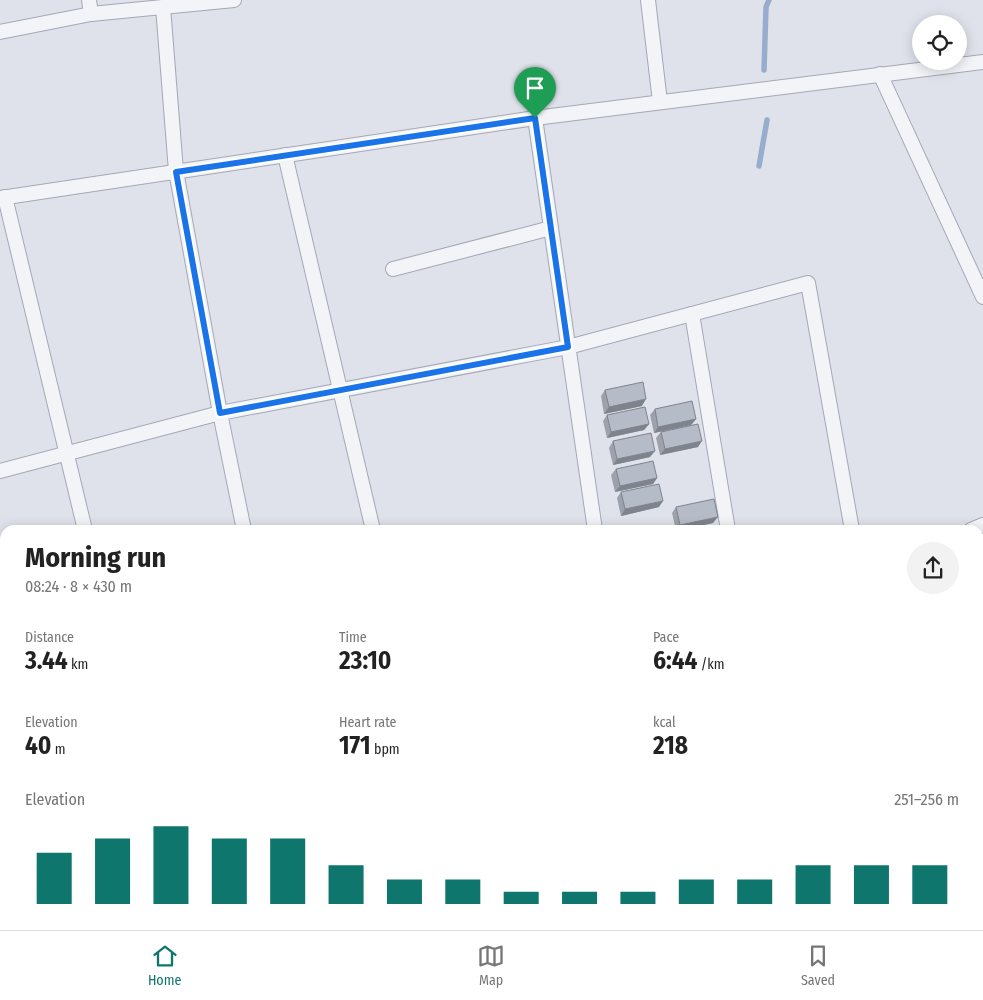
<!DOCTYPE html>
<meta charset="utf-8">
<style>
:root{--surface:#fff;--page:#f2f2f2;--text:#222;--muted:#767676;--line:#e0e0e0;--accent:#0f766e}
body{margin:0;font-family:"Fira Sans Condensed",sans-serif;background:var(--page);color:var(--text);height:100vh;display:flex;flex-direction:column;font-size:19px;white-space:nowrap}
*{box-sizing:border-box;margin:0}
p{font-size:16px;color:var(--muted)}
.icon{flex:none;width:28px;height:28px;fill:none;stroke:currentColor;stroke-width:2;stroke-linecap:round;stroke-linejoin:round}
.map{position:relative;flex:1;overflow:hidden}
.details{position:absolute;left:0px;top:525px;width:984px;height:405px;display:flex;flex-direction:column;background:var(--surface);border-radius:15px 15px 0 0;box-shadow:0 2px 12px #0003}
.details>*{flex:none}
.tools{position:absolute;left:912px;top:15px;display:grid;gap:10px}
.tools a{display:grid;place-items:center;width:55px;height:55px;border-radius:50%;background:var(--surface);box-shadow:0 2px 12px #0003;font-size:25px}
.pin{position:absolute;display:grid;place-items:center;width:42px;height:42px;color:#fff;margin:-51px -21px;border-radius:50% 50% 50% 0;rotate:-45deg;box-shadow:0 0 5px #0007}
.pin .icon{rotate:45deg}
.round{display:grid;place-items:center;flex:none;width:52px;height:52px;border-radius:26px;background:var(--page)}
.headline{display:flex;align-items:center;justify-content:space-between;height:85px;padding:0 25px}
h1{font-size:28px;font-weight:700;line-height:38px}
.metrics{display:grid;grid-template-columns:repeat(3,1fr);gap:8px;height:85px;padding:5px 25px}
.metrics div{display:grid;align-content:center}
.metrics b{font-size:25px;font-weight:700}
.metrics small{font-size:14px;font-weight:400}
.metrics p{font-size:14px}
.chart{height:140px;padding:10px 25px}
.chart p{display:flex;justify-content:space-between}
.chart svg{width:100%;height:90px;margin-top:5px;stroke:var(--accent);stroke-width:6}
.menu{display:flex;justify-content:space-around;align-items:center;height:70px;border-top:1px solid var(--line);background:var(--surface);font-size:14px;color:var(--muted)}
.menu a{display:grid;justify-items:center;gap:2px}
.menu .on{color:var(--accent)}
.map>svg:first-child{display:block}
</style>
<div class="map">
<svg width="983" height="930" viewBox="0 0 983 930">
<rect width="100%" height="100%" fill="#dfe2ea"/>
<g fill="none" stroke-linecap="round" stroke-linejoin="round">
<!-- stream -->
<g stroke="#96adce" stroke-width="5.5">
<polyline points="764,70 766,7 769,0"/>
<polyline points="759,166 767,120"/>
</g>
<!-- minor casing -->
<g stroke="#a4a8b5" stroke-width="16">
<g id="minor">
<polyline points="89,0 91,14"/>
<polyline points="648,0 660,102"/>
<polyline points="163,7 176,171 220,413 244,530"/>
<polyline points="0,32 91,14 234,0"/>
<polyline points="880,74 983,297"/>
<polyline points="535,118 595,530"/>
<polyline points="285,155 373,530"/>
<polyline points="5,197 85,530"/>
<polyline points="0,198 535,118 983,62"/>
<polyline points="393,269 551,228"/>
<polyline points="692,314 728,530"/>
<polyline points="0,471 220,413 568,347 808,283 852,530"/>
<polyline points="971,530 983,525"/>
<polyline points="979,662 983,661"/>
<polyline points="0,835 5,835"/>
<polyline points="979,856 983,871"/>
<polyline points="0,873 5,873"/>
<polyline points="0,887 5,908"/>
<polyline points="9,925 10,930"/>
<polyline points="181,925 182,930"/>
<polyline points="331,925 332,930"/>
<polyline points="466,925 467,930"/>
<polyline points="768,925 769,930"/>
<polyline points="883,925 885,930"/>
</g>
</g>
<!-- minor -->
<use href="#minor" stroke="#f2f4f8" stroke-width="14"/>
</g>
<!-- wall -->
<g fill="#9da1ac">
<polygon points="605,390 642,406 604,414 601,396"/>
<polygon points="655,409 696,419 691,425 654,433 650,415"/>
<polygon points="607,415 649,424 644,430 607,438 603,421"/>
<polygon points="661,432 698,447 660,455 656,438"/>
<polygon points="613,441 650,457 613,465 609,448"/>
<polygon points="616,469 657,478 653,484 615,492 611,475"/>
<polygon points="621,492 659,507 621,516 617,498"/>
<polygon points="676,507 713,523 681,530 676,530 672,513"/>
<polygon points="983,810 983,822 980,814"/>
<polygon points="940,925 969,925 954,930 942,930"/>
</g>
<!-- shaded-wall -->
<g fill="#7f838c">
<polygon points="646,399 642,406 604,414 609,407"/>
<polygon points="696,419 691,425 654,433 658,427"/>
<polygon points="649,424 644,430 607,438 611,432"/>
<polygon points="702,441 698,447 660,455 665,449"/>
<polygon points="655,451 650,457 613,465 617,459"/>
<polygon points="657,478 653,484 615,492 620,486"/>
<polygon points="663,501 659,507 621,516 625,509"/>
<polygon points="718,517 713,523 681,530 677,530 680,525"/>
<polygon points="983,915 983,918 981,921 979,922 979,917"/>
<polygon points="955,925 969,925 954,930 946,930 947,927"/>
</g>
<!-- building -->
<g fill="#b6bbc8" stroke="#7f838c">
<polygon points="643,382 646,399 609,407 605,390"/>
<polygon points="692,401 696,419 658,427 655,409"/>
<polygon points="645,407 649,424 611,432 607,415"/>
<polygon points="698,424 702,441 665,449 661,432"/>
<polygon points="651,433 655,451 617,459 613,441"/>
<polygon points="653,461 657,478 620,486 616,469"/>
<polygon points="659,484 663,501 625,509 621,492"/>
<polygon points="714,499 718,517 680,525 676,507"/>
<polygon points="979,894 983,907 983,915 979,917"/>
<polygon points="947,925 955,925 947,927"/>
</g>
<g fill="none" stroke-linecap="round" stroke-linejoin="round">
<!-- route casing -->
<g stroke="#fff" stroke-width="10">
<polygon id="route" points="535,118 568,347 220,413 176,172"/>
</g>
<!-- route -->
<use href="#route" stroke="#1a73e8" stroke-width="6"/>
</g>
</svg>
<div class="tools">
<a><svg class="icon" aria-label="locate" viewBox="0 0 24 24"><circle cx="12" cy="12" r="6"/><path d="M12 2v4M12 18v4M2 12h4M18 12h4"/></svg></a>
</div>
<div class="pin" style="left:535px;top:118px;background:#1e9e55"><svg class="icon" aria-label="arrive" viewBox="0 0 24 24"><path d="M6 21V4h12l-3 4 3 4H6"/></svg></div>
<section class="details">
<div class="headline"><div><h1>Morning run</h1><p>08:24 · 8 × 430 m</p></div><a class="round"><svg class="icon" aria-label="share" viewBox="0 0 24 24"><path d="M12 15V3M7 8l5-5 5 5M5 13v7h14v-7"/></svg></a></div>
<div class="metrics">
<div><p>Distance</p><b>3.44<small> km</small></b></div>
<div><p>Time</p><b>23:10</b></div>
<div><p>Pace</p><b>6:44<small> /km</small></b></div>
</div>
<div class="metrics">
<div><p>Elevation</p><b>40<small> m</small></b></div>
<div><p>Heart rate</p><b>171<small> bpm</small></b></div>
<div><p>kcal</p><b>218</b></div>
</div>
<div class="chart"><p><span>Elevation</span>251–256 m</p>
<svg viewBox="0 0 160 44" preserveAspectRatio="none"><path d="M5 44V19M15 44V12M25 44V6M35 44V12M45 44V12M55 44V25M65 44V32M75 44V32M85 44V38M95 44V38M105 44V38M115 44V32M125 44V32M135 44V25M145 44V25M155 44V25"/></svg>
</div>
</section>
</div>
<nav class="menu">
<a class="on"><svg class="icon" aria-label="home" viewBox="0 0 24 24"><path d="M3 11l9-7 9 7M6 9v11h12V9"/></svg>Home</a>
<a><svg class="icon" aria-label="map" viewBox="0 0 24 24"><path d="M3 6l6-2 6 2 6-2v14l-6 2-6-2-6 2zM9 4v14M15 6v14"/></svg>Map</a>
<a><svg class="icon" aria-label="saved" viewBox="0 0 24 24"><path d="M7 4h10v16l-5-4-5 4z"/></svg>Saved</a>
</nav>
